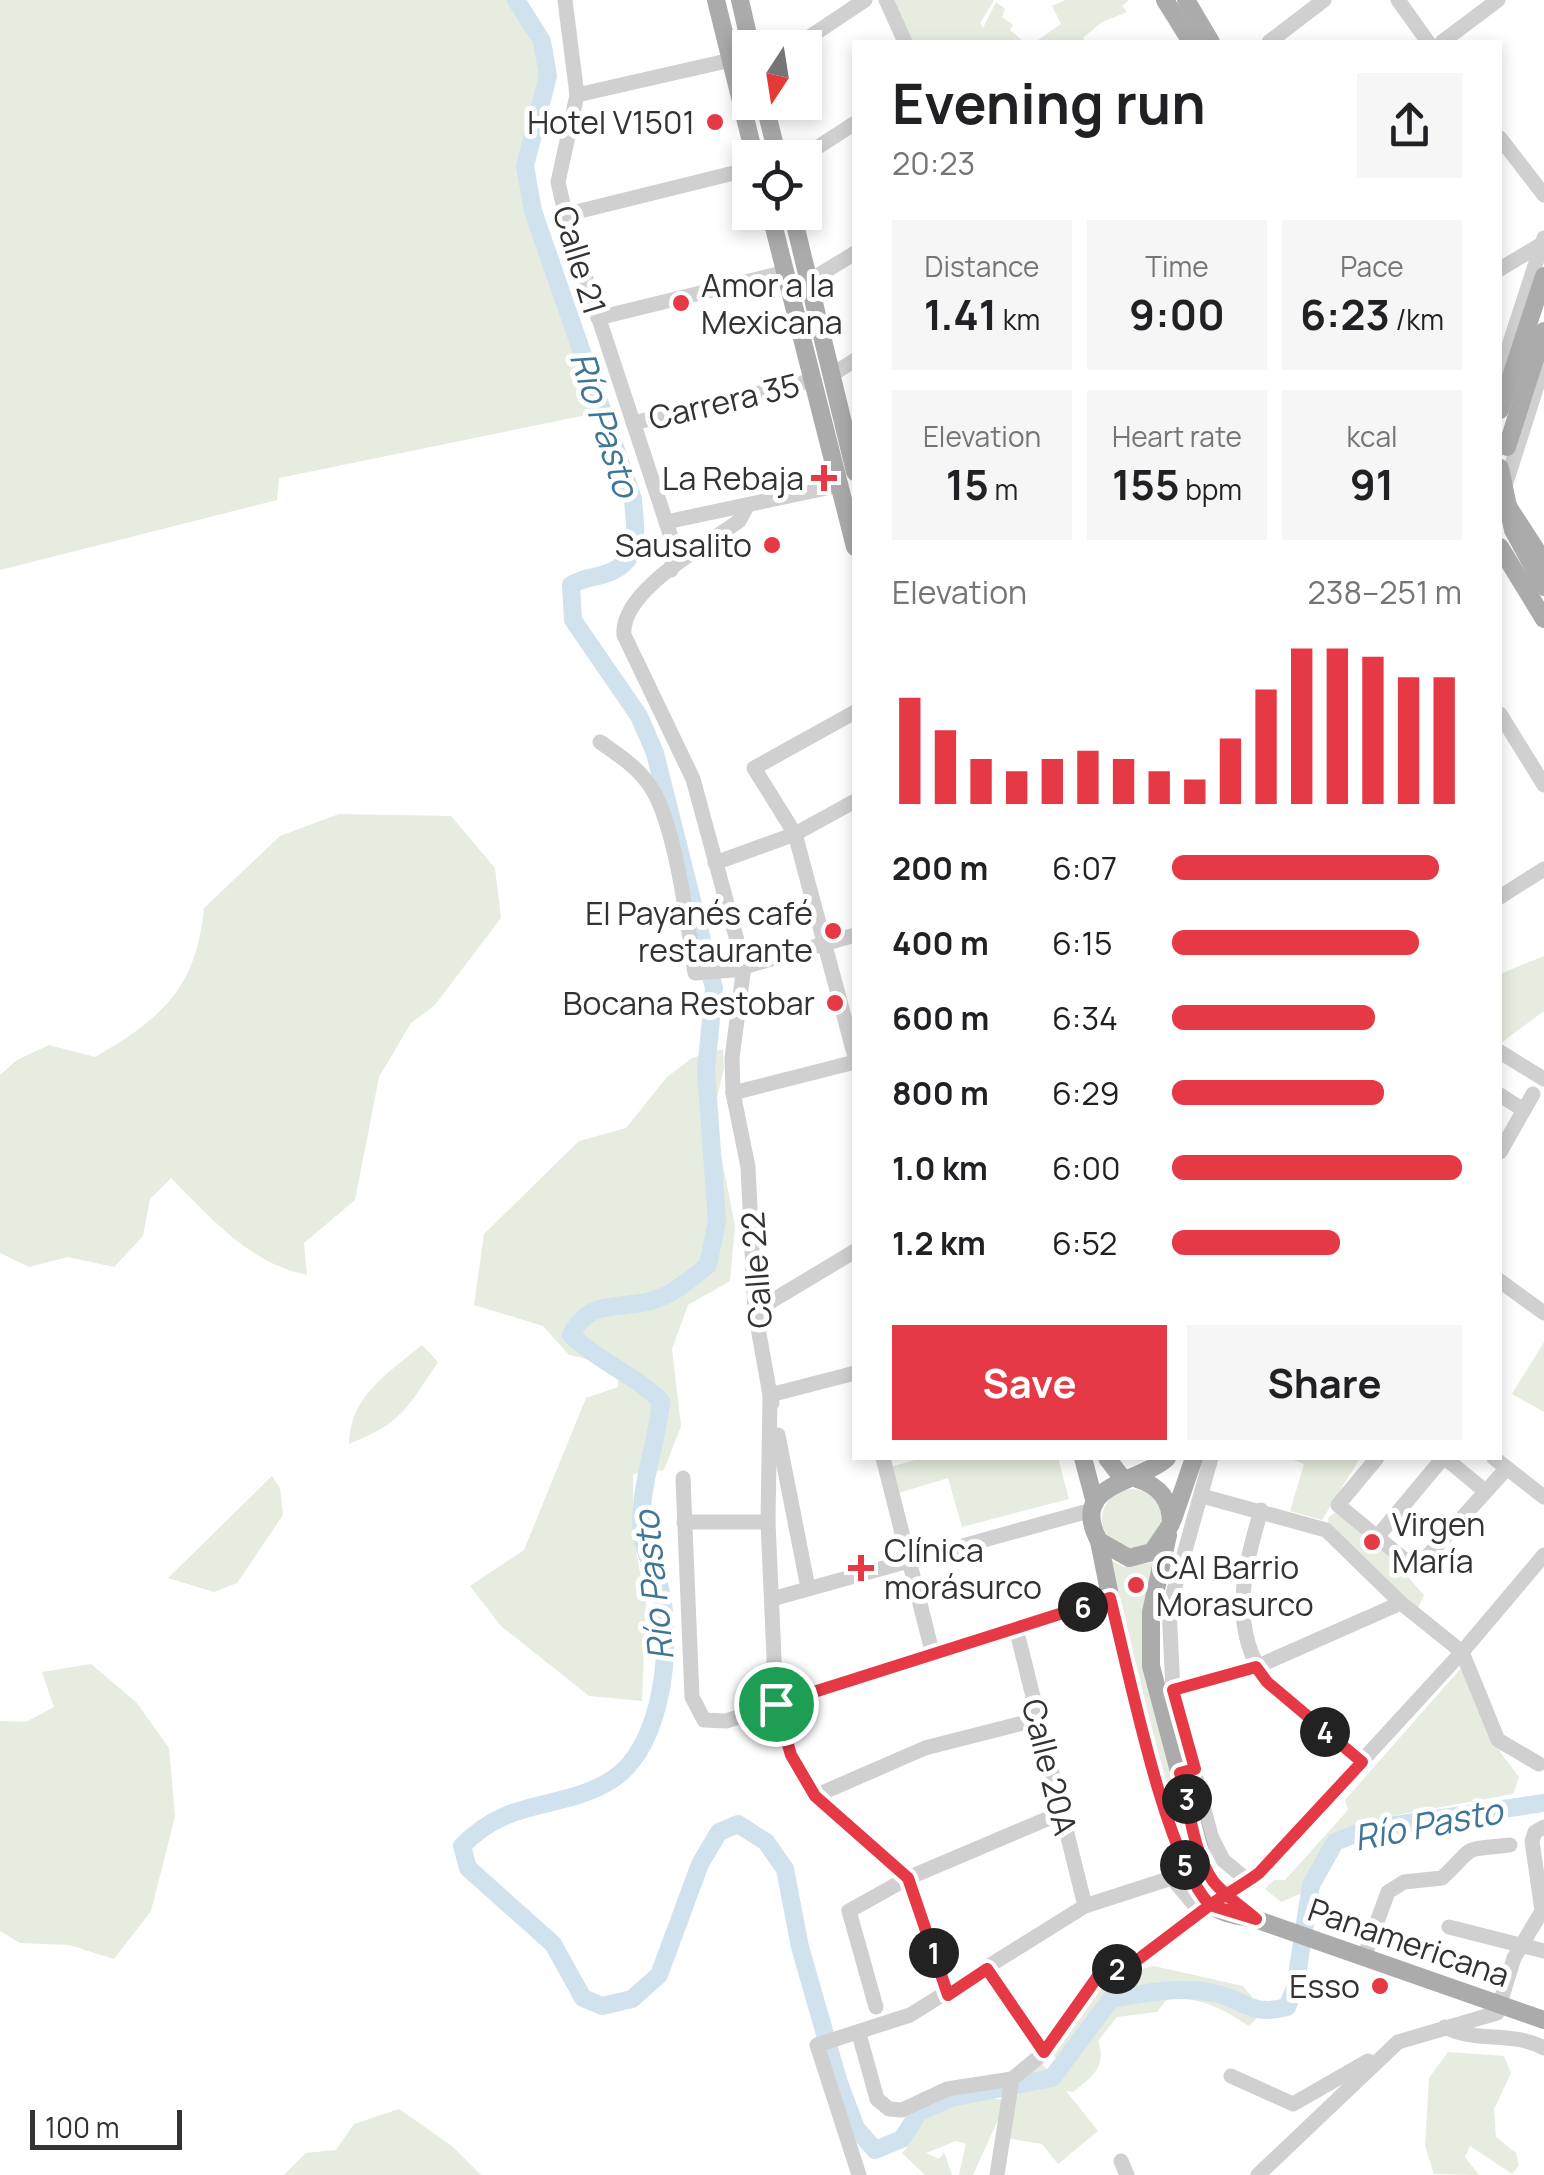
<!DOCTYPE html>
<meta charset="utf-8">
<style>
:root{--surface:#fff;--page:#f6f6f6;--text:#202124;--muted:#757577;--accent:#e63946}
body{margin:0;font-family:Manrope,sans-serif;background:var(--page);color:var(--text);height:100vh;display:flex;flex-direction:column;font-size:38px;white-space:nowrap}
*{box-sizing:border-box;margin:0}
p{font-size:32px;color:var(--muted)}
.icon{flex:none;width:55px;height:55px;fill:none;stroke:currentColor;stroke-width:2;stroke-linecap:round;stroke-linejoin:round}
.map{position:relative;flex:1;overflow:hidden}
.sheet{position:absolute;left:852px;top:40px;width:650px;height:1420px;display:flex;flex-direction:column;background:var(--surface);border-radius:0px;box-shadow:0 5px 15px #0003}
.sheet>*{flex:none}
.needle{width:65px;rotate:192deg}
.tools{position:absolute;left:732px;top:30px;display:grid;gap:20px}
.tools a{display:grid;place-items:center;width:90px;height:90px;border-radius:0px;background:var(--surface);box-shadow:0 5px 15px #0003;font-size:50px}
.scale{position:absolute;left:30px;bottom:25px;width:152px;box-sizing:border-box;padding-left:10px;border:5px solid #333;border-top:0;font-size:28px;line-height:35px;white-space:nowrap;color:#333;-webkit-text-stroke:8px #fff;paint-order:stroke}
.pin{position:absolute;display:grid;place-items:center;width:85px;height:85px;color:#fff;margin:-42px;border:5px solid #fff;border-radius:50%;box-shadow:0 2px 10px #0007}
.km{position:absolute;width:50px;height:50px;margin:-25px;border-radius:50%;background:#222;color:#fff;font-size:28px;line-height:50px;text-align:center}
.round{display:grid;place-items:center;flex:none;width:105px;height:105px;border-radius:0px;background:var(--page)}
.headline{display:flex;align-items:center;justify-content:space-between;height:170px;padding:0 40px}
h1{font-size:55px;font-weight:700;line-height:75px}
.stats{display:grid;grid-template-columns:repeat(3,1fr);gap:15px;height:170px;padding:10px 40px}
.stats div{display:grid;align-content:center;border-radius:0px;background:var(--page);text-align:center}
.stats b{font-size:42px;font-weight:700}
.stats small{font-size:28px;font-weight:400}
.stats p{font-size:28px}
.chart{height:280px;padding:20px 40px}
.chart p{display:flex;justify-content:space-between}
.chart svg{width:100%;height:180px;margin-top:10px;stroke:var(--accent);stroke-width:6}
.cta{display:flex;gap:20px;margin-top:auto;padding:20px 40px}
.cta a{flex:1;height:115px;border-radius:0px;background:var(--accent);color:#fff;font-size:40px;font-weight:700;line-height:115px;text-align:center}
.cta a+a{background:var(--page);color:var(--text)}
ul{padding:0 40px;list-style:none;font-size:32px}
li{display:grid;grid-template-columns:160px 120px 1fr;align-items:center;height:75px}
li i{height:25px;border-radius:12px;background:var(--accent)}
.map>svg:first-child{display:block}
</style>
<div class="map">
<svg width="1544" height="2175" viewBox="0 0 1544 2175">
<rect width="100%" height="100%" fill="#fff"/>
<!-- green -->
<g fill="#e6ecdf">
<polygon points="0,0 516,0 542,41 548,76 525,166 533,211 601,412 279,478 277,500 0,570"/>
<polygon points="887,0 994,0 980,23 983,28 996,2 1005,9 1002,17 1013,25 1010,30 1024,42 906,42"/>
<polygon points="1065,0 1129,0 1122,6 1127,12 1102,22 1083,38 1086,42 1035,42 1061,24 1052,6"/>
<path d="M339 814 451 816 495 868 501 918 434 1006 411 1023 379 1077 355 1200 304 1243 307 1275C249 1263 212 1219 171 1178L150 1199 143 1236 114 1267 68 1257 29 1267 0 1253V1075L17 1060 49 1045 95 1057C162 1018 196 989 204 908L280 836Z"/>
<polygon points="1544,956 1544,1011 1502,1042 1500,974"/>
<polygon points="723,1049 724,1068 713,1114 735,1226 730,1281 688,1305 672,1349 681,1426 664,1470 633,1474 634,1542 646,1601 642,1701 589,1696 501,1626 470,1586 524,1550 586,1398 618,1387 619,1366 569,1355 543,1326 474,1305 484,1234 579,1141 626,1128 667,1077 692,1058"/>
<polygon points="1544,1342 1544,1412 1512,1394"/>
<path d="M422 1345 438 1362C407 1408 402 1423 349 1444 350 1396 387 1374 422 1345Z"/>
<polygon points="922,1458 1058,1458 1069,1499 962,1527 948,1478 895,1494 887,1468"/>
<polygon points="1288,1458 1360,1458 1322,1520 1290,1511 1304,1464"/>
<polygon points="272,1476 280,1488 283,1515 237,1583 214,1592 168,1578"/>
<circle cx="1132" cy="1519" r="30"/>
<polygon points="1338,1510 1409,1572 1407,1576 1424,1595 1418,1608 1329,1529 1328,1518"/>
<path d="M1109 1559 1124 1567 1156 1562 1147 1603 1144 1662 1205 1882C1160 1827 1127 1635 1109 1559Z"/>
<polygon points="91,1664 136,1702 169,1748 175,1816 151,1911 114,1959 69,1945 20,1943 0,1931 0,1721 26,1722 54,1707 42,1672"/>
<polygon points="1462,1667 1494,1744 1519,1777 1513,1794 1364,1821 1329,1837 1300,1894 1281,1902 1265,1889 1274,1880 1285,1880 1348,1810 1345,1800"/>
<path d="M1154 1966 1243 1986 1257 2003 1256 2019 1249 2026C1221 2008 1203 1998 1168 1998L1157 2012 1117 2017 1098 2041C1107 2067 1092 2077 1073 2092L1066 2091 1098 2131 1058 2164 1042 2144 1006 2138 998 2120 973 2175H959L966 2144 956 2141 926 2153 939 2159 944 2152 952 2175H925L902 2153C913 2143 915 2129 924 2118 941 2096 986 2098 1010 2100L1011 2081 1041 2063 1051 2073 1061 2064 1049 2050 1099 1980Z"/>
<polygon points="1448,2052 1504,2056 1511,2073 1494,2109 1496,2137 1516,2153 1519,2165 1512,2174 1470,2146 1465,2157 1479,2175 1434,2174 1425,2146 1429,2078"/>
<polygon points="399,2109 452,2146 481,2175 284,2175 306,2153 336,2150 354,2124"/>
</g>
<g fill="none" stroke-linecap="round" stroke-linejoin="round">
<!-- river -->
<path stroke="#cfe2ee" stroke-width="18" d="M516 0 542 41 548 76 525 166 533 211 633 499C635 529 643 560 608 573 594 578 584 577 571 585L573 620 639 716 655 753 714 988 706 1071 717 1221 708 1265C690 1280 670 1297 646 1302 613 1309 589 1300 571 1335 599 1362 634 1374 661 1401 657 1446 637 1491 642 1537 644 1554 656 1571 660 1588 673 1643 664 1745 613 1779 562 1812 511 1795 462 1846L468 1868 553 1944 583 1998 602 2006 632 1999 659 1975 700 1864 719 1832 738 1824 766 1842 785 1869 800 1947 839 2083 856 2128 875 2150 902 2139 919 2112 951 2098 1052 2078 1111 1999C1145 1993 1179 1986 1213 1993 1246 1999 1249 2017 1287 2007L1295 1988 1311 1885 1335 1842 1368 1829 1544 1803"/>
<!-- minor -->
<g stroke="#d0d0d0" stroke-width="15">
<polyline points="565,0 577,95 558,182 567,222 675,549 671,570"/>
<polyline points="886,0 905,42"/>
<polyline points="1398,0 1428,42"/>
<polyline points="1269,42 1324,0"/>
<polyline points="1442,42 1498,0"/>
<polyline points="793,48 865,0"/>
<polyline points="577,95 731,60"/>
<polyline points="1500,138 1544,195"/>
<polyline points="801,158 855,123"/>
<polyline points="564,215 750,169"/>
<polyline points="1500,269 1542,244"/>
<polyline points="809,281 855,253"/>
<polyline points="598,318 786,272"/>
<polyline points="1500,373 1544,238"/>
<polyline points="833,374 855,360"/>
<polyline points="633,423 814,380"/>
<polyline points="1504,489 1544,364"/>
<path d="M746 508 739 521C706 545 620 591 624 635L693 779 744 966 732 1058 733 1093 748 1167 755 1311 770 1395 768 1522 776 1703 791 1755 815 1796 908 1878"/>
<polyline points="666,522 841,485"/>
<polyline points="855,712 754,768 795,834 855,1057"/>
<polyline points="1500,714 1544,785"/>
<path d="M600 742C620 756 639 768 652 789 676 828 688 926 695 973L733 970 855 935"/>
<polyline points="715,863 795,834 855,801"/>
<polyline points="1500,897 1544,869"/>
<polyline points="1500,1052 1544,1079"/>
<polyline points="733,1093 855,1062"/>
<polyline points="1500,1095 1522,1109"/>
<polyline points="1500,1152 1533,1094"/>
<polyline points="1500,1281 1544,1313"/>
<polyline points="755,1311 855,1251"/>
<polyline points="772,1403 770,1395 855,1373"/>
<polyline points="778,1435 808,1588"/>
<polyline points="883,1458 932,1651"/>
<polyline points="1211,1458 1169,1608 1173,1690 1211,1836 1223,1860 1248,1881"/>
<polyline points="1377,1458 1338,1505 1416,1569 1507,1468"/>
<polyline points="1445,1458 1485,1491"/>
<polyline points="1494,1458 1544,1497"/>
<polyline points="683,1478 692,1697 704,1720 726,1721 1110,1598"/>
<polyline points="1202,1496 1326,1530 1401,1603 1462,1652 1498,1740 1539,1764"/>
<path d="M1261 1510C1244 1570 1228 1627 1267 1682L1362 1763"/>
<polyline points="684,1522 768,1522"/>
<polyline points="1377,1537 1443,1458"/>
<polyline points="772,1599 1092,1510"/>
<polyline points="1016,1628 1085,1906"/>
<polyline points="1173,1690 1256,1667 1401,1603"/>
<polyline points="815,1796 925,1748 1038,1719"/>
<polyline points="908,1878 948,1995"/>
<polyline points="1172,1878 1201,1913"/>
<polyline points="1449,1927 1544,1951"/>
<path d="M1364 1957 1388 1892 1404 1882 1442 1878C1477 1846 1457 1850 1510 1845"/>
<polyline points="987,1969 1045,2052"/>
<polyline points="876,2007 849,1911 908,1878 1061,1813"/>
<path d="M1445 2027C1476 2043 1513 2031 1544 2048"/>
<polyline points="859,2034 877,2099 889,2109 902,2110 947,2089 1012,2079"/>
<polyline points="1231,2076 1293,2104 1368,2061"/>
<polyline points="1121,2161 1127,2175"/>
<polyline points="859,2175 817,2045 910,2015 1085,1906 1187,1873"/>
<polyline points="997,2175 1012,2079 1045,2052 1097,1976 1140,1958 1259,1873 1462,1652 1544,1555"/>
<polyline points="1258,2175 1398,2042 1497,2013 1514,1958 1542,1911 1532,1841 1535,1832 1544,1827"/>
</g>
<!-- major -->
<g stroke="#ababab" stroke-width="18">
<polyline points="716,0 755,158"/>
<polyline points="740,0 751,48"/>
<polyline points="1165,0 1191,42"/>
<polyline points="1186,0 1211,42"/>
<polyline points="764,102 778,158"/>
<polyline points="770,212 855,547"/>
<polyline points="792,212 855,472"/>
<polyline points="1500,410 1544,276"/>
<polyline points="1507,447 1544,331"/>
<polyline points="1509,508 1544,562"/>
<polyline points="1500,547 1544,619"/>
<polyline points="1083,1458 1095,1503"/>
<polyline points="1107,1458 1123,1479"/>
<path d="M1137 1479C1160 1486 1171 1500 1171 1524L1152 1552 1129 1558 1099 1541C1068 1483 1138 1484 1167 1458"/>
<polyline points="1173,1519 1194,1458"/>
<polyline points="1168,1535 1151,1612 1151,1666 1204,1865 1215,1884 1255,1919"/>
<path d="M1099 1541C1112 1609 1165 1860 1206 1901 1219 1914 1238 1916 1255 1919L1544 2020"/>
</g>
<!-- major-bridge -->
<polyline stroke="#ababab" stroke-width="18" points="1500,468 1513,530 1544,587"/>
</g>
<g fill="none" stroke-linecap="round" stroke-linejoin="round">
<!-- route casing -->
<g stroke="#fff" stroke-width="20">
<path id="route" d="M776 1704 791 1755 815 1796 908 1878 948 1995 987 1969 1044 2052 1098 1976 1140 1958 1210 1905 1256 1919C1242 1907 1224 1895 1213 1881 1193 1852 1189 1807 1180 1773L1195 1769 1173 1690 1256 1667 1267 1682 1362 1762 1259 1873C1243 1885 1226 1894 1210 1905 1165 1859 1128 1667 1110 1598L776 1704"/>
</g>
<!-- route -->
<use href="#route" stroke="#e63946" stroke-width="12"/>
</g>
<!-- markers -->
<g fill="#e63946" stroke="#fff" stroke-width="4">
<circle cx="715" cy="122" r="10"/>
<circle cx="681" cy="303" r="10"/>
<path d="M819 463h10v10h10v10h-10v10h-10v-10h-10v-10h10z"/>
<circle cx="772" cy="545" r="10"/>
<circle cx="833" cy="931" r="10"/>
<circle cx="835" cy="1003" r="10"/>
<circle cx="1372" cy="1542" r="10"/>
<path d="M856 1553h10v10h10v10h-10v10h-10v-10h-10v-10h10z"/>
<circle cx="1136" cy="1585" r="10"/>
<circle cx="1380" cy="1986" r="10"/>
</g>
<g text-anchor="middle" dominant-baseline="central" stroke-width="10" stroke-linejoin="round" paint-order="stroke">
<!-- poi labels -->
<g font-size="32" fill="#333" stroke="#fff" text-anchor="end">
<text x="695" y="122">Hotel V1501</text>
<text x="701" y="285" text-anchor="start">Amor a la<tspan x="701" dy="37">Mexicana</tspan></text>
<text x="804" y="478">La Rebaja</text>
<text x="752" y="545">Sausalito</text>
<text x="813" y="913">El Payanés café<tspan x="813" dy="37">restaurante</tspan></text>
<text x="815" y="1003">Bocana Restobar</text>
<text x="1392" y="1524" text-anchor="start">Virgen<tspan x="1392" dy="37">María</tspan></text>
<text x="884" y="1550" text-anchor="start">Clínica<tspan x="884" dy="37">morásurco</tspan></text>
<text x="1156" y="1567" text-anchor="start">CAI Barrio<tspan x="1156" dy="37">Morasurco</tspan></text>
<text x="1360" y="1986">Esso</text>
</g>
<!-- street labels -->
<g font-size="32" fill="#333" stroke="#fff">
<text transform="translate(580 260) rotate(73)">Calle 21</text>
<text transform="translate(724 401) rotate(-13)">Carrera 35</text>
<text transform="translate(756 1270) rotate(-94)">Calle 22</text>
<text transform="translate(1050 1767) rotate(76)">Calle 20A</text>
<text transform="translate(1409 1942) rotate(19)">Panamericana</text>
</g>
<!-- water labels -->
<g font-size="35" font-style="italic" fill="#3f7597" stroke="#fff">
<text transform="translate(605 424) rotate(72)">Río Pasto</text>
<text transform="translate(653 1586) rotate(-96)">Río Pasto</text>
<text transform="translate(1428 1824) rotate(-11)">Río Pasto</text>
</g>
</g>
</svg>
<div class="tools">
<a><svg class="needle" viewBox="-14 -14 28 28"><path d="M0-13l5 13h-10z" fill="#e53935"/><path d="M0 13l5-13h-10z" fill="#757577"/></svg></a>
<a><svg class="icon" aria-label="locate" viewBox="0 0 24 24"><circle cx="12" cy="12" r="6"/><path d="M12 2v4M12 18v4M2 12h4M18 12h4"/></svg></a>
</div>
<div class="scale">100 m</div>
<div class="pin" style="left:776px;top:1704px;background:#1e9e55"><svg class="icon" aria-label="arrive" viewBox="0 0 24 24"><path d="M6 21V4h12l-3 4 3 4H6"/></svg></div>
<b class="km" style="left:934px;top:1953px">1</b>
<b class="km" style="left:1117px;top:1969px">2</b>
<b class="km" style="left:1187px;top:1799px">3</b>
<b class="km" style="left:1325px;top:1732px">4</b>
<b class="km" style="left:1185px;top:1865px">5</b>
<b class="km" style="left:1083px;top:1607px">6</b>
<section class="sheet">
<div class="headline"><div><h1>Evening run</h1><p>20:23</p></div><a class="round"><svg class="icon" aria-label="share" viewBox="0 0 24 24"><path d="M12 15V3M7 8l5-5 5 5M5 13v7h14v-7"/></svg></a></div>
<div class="stats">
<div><p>Distance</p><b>1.41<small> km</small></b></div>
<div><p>Time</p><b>9:00</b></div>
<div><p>Pace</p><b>6:23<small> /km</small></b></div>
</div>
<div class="stats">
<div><p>Elevation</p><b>15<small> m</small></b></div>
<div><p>Heart rate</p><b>155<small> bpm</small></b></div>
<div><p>kcal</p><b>91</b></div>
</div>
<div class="chart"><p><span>Elevation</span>238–251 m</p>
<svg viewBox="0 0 160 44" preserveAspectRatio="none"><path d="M5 44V18M15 44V26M25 44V33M35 44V36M45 44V33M55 44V31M65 44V33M75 44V36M85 44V38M95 44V28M105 44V16M115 44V6M125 44V6M135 44V8M145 44V13M155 44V13"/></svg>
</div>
<ul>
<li><b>200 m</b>6:07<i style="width:92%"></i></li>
<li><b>400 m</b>6:15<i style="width:85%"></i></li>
<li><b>600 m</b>6:34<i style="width:70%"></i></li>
<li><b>800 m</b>6:29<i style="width:73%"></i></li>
<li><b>1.0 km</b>6:00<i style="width:100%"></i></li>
<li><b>1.2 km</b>6:52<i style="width:58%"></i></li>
</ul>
<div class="cta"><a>Save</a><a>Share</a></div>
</section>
</div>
